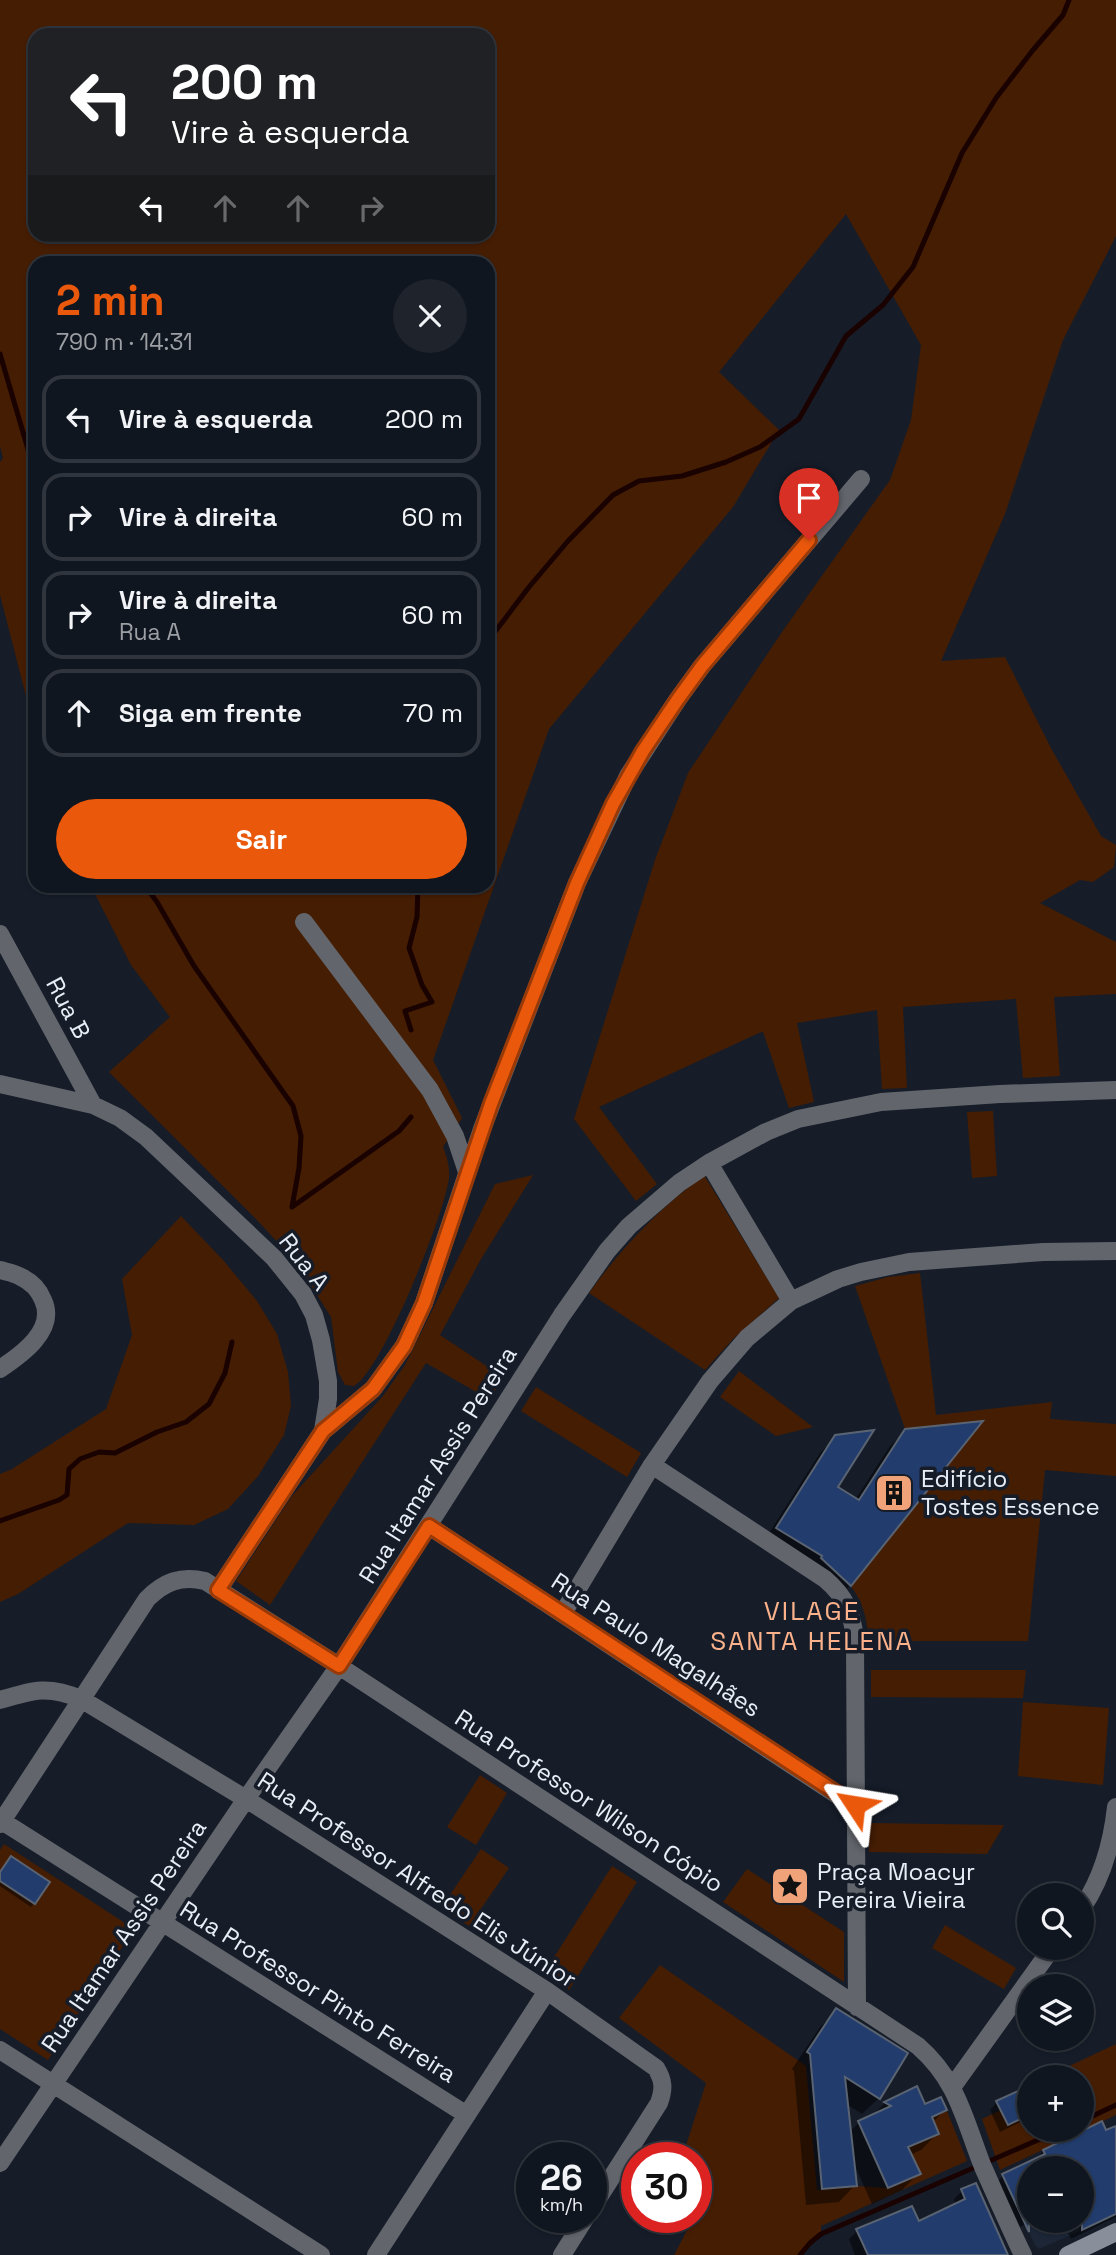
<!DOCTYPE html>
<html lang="pt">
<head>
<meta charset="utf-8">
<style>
  :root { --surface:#10161f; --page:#1e232c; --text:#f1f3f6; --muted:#9c9fa4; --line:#30353d; --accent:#ea580c }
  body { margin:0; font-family:"Space Grotesk",sans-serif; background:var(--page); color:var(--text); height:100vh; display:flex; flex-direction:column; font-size:26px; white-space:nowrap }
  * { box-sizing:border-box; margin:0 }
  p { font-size:23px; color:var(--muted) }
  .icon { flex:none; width:38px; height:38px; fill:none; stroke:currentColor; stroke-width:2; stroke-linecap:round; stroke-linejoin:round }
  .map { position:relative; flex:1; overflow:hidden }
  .sheet { position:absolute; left:28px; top:256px; width:467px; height:637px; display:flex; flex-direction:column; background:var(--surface); border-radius:21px; box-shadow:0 2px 5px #0004,0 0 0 2px var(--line) }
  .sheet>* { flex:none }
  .banner { position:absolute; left:28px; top:28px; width:467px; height:214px; border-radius:21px; box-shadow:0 2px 5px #0004,0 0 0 2px var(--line); background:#202124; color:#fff; overflow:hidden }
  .controls { position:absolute; left:1017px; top:1883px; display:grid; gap:14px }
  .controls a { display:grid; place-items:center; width:77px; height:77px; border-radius:50%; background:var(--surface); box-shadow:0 2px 5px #0004,0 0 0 2px var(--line); font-size:35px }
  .speed { position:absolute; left:516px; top:2142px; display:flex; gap:14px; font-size:35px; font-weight:700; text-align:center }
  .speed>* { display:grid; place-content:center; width:91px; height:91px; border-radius:50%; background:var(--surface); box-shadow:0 2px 5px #0004,0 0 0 2px var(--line); line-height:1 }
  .speed small { font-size:18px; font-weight:400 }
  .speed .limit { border:10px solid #d22; background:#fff; color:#111 }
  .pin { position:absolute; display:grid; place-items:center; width:60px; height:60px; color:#fff; margin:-72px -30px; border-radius:50% 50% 50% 0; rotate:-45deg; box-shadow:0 0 7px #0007 }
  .pin .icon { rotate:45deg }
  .me { position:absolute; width:77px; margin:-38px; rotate:303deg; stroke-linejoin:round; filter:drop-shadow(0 0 5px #0008) }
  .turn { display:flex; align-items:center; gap:24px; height:147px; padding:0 28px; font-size:32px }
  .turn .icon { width:91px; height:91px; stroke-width:2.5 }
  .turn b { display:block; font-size:49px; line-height:60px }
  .lanes { display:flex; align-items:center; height:66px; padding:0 28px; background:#0003; justify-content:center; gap:35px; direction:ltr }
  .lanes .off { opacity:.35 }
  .round { display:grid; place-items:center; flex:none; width:74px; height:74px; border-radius:37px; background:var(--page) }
  .overview { display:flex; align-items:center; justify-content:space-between; height:119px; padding:0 28px }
  h1 { font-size:42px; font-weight:600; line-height:52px; color:var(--accent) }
  .cta { display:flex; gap:14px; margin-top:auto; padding:14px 28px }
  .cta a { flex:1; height:80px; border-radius:42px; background:var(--accent); color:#fff; font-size:28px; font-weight:600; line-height:80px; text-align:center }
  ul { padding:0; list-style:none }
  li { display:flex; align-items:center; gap:21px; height:88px; margin:0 14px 10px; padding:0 14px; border:4px solid var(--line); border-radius:21px }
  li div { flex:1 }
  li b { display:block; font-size:26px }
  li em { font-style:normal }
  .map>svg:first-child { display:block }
</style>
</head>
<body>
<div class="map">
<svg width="1116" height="2255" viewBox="0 0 1116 2255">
  <rect width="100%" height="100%" fill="#161d29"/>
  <path fill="#1c2637" d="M1029,2219V2221H1076L1080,2231L1039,2249L1035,2245L1024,2221Z"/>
  <path fill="#451d03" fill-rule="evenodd" d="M0,0H1116V236L1063,340L1005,514L941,661L1005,657L1052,750L1101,836L1116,845L1114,867L1093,882L1080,880L1040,903L1116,942V994L1054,997L1060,1076L1023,1078L1016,999L903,1007L907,1088L882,1089L877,1010L797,1023L814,1102L789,1108L763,1032L759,1033L599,1107L657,1184L636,1201L574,1119L655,860L688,773L782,632L890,480L911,420L921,345L846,214L719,372L779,430L733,507L549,729L433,1060L462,1118L443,1147C447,1156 450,1168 449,1178C445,1213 382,1371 354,1386L345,1385L338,1372L331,1317L307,1279L284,1249L255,1218L109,1072L170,1017L131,965L91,886H488V262H35V731L0,595V462L3,458L0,446ZM35,35H488V234H35Z
    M993,1111L997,1176L972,1178L967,1112Z
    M533,1175L481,1259L440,1335L503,1377L490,1400L426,1363L270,1605L236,1581L291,1497L383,1396L405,1365L495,1184Z
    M704,1175L779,1298L733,1339L705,1370L589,1293C622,1247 659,1209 704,1175Z
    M181,1216L223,1260L257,1301L277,1334L288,1372L291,1406L284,1435L258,1476L228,1509L194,1525L128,1523L18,1594L0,1602V1474L12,1469L106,1409L132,1335L122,1279Z
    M920,1273L936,1415L1052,1402L1050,1419L1116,1424V1476L1045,1470L1028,1641H868C868,1620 863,1603 851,1586L982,1422L905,1429L855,1286L888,1277Z
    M739,1371L813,1427L776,1436L720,1397Z
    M536,1387L641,1453L627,1477L521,1411Z
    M871,1670H1026L1023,1698L871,1697Z
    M1023,1702L1109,1708L1103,1785L1018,1776Z
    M480,1775L507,1793L476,1845L447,1827Z
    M869,1823L1004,1825L987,1854L869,1852Z
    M4,1844L134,1929L48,2060L0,2029V1850Z
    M481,1849L509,1868L469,1926L441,1908Z
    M612,1866L637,1882L569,1990L544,1973Z
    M747,1869L844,1932V1982L723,1902Z
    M945,1925L1016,1968L1004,1989L932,1948Z
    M660,1965L806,2066L817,2190L857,2186L888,2188L920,2174L908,2147L939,2134L932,2117L947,2111L967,2161L821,2226V2234L810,2243L800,2255H674L694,2217H696V2158H682L706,2083L619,2018Z
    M1116,2044V2115L1000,2170L982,2119L1001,2110L1008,2125L1029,2115V2130H1082V2077H1046Z"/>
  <path fill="#0007" d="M979,1423L850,1585L835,1600L807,1574L762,1544L820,1453L836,1437V1487L855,1500L890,1446L906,1431Z
    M0,1873L34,1903L31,1907L0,1886Z
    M836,2011L879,2098L862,2114L846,2104L849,2132L859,2123L872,2116L885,2103L916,2089L924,2107L945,2110L932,2123L937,2134L921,2150L910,2155L919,2173L902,2190L872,2204L854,2164L855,2185L839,2202L806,2205L794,2071L792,2069L820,2027Z
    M1029,2093V2118L1000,2132L990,2110L997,2102Z
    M1116,2128V2217L1071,2239L1062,2221H1082V2168H1029V2221H1032L1014,2230L993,2186L1003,2176L1033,2161L1044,2151L1105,2133Z
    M962,2191L1006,2255H855L849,2239L857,2231L918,2223L956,2205L954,2199Z"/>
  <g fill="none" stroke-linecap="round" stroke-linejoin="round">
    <path stroke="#190200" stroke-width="5" d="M0,354L35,473
      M35,588L32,596L35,600
      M488,641L529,587L568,541L613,495L639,481L682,476L726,462L760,447L799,419L846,336L883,305L913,267L962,153L996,98L1033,50L1063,15L1069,0
      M145,886L157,902L194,966L293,1106L301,1136L299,1168L292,1207
      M411,1030L405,1011L432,1002L422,985L409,948L417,917L418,886
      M292,1207L399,1131L411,1117
      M0,1521L59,1500L67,1495L69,1469L80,1459L99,1452L115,1453L157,1432L186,1422L209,1404L225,1373L232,1342
      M1082,2121L1116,2105
      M800,2255L810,2243L821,2234L1061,2130"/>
  </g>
  <path fill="#223d6d" stroke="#5a6371" stroke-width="2" d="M983,1421L851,1586L821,1558L822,1556L776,1528L835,1435L874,1430L838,1487L859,1500L905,1429Z
    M11,1856L50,1882L35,1904L0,1881V1872Z
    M836,2008L908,2053L880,2099L845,2077L857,2186L822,2189L810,2054L807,2052Z
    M917,2086L925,2104L941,2097L947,2110L932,2117L939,2134L908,2147L921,2174L888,2188L858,2121L891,2106L884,2102Z
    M1029,2086V2115L1008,2125L996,2101Z
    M1102,2121L1106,2130L1116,2126V2214L1082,2230V2168H1029V2232L1002,2174L1045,2154L1043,2150Z
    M976,2183L1008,2255H868L856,2229L912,2206L919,2221L965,2199L961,2189Z"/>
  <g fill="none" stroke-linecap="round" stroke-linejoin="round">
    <path stroke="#62666c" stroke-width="18" d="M304,922L430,1090L455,1136L467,1172
      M0,934L93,1105
      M0,1084L93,1105L120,1118L146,1137L274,1258L303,1294L314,1315L321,1340L328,1381V1399L323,1431L218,1590
      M709,1163L791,1301
      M0,1270C7,1272 15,1273 21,1277C32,1282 39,1290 43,1300C57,1330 21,1355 0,1369
      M323,1431L373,1389L404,1346L424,1303L482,1129L577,883L628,776L678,699L702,666L861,479
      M652,1465L825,1579C846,1597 852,1613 855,1639L857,2007
      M429,1526L854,1806
      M563,1613L652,1465L710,1381L747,1338L791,1301L838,1279L861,1272L909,1262L1043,1252L1116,1251
      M0,1700C33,1690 48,1685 81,1699L246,1799L547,1991L656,2068C664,2081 664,2089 659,2103L592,2208
      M2,1821L467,2115
      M0,1824L147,1599C164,1582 181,1575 205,1581L339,1666L918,2046C958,2081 964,2119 983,2167C996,2196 1009,2226 1023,2255
      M1082,1908C1103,1877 1112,1844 1116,1807
      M0,2050L321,2255
      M953,2086L1052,1948
      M0,2163L246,1799L339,1666L562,1315L607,1251L629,1226L679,1183L709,1163L766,1132L798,1119L881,1102L1000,1094L1116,1090
      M376,2255L547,1991
      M562,2255L586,2217"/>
    <path stroke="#898f9a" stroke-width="18" d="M1068,2255L1116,2232"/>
  </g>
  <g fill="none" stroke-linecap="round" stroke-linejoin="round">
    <defs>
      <path id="route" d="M809,540L702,666L678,699L643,751L613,804L577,883L491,1104L424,1303L404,1346L373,1389L323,1431L218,1590L339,1666L429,1526L855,1805"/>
    </defs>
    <use href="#route" stroke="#983908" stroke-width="18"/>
    <use href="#route" stroke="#ea580c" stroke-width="12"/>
  </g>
  <defs>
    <symbol id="building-square" viewBox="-11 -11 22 22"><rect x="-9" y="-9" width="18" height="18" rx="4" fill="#f0a279" stroke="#161d29"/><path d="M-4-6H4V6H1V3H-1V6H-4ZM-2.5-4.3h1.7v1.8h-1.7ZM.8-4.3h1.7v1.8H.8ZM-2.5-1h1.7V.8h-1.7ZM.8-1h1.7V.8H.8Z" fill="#111"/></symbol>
    <symbol id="sight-square" viewBox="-11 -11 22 22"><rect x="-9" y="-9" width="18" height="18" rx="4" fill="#f0a279" stroke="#161d29"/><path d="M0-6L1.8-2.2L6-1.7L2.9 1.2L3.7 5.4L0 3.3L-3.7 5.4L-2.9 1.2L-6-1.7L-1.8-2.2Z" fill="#111"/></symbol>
  </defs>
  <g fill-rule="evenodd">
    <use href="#building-square" x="872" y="1471" width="44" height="44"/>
    <use href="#sight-square" x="768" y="1864" width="44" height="44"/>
  </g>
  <g text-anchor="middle" stroke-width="7" stroke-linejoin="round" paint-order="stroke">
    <g font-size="24" fill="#e8edf6" stroke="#161d29">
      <text transform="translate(68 1008) rotate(62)" y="8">Rua B</text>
      <text transform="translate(304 1262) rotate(52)" y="8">Rua A</text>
      <text transform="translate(438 1465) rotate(-58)" y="8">Rua Itamar Assis Pereira</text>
      <text transform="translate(656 1645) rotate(33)" y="8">Rua Paulo Magalhães</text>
      <text transform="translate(589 1801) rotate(33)" y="8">Rua Professor Wilson Cópio</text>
      <text transform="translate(417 1880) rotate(33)" y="8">Rua Professor Alfredo Elis Júnior</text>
      <text transform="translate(124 1936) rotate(-56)" y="8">Rua Itamar Assis Pereira</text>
      <text transform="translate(318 1992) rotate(32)" y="8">Rua Professor Pinto Ferreira</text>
    </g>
    <g font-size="24" fill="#e8edf6" stroke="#161d29" text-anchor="start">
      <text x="921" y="1487">Edifício<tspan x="921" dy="28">Tostes Essence</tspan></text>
      <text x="817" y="1880">Praça Moacyr<tspan x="817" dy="28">Pereira Vieira</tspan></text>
    </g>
    <g font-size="26" letter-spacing="2" fill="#fbb28b" stroke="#161d29">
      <text x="812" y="1620">VILAGE<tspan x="812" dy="30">SANTA HELENA</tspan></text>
    </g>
  </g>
</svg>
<div class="controls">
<a><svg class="icon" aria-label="search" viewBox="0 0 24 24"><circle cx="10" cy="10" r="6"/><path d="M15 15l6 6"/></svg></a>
<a><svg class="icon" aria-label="layers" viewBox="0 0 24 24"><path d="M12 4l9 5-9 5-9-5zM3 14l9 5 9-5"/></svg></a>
<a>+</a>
<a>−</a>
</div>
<div class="speed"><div>26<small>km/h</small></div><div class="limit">30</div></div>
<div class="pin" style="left:809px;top:540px;background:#d93025"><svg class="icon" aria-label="arrive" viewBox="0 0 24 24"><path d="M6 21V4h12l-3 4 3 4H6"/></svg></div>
<svg class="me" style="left:855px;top:1805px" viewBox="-20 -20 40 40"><path d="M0-17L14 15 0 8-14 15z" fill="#ea580c" stroke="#fff" stroke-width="4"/></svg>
<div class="banner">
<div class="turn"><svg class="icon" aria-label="left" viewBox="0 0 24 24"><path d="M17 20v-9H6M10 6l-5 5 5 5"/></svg><div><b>200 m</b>Vire à esquerda</div></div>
<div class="lanes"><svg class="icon" aria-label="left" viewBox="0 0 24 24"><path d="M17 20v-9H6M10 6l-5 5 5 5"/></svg><svg class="icon off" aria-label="ahead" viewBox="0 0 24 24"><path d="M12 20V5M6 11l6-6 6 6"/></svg><svg class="icon off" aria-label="ahead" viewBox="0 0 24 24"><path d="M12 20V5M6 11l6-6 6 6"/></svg><svg class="icon off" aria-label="right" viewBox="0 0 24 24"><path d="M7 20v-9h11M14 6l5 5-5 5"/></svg></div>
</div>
<section class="sheet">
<div class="overview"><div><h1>2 min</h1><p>790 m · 14:31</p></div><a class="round"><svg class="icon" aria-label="close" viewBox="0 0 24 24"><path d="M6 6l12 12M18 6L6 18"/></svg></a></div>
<ul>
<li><svg class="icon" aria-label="left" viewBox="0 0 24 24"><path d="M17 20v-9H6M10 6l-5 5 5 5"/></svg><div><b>Vire à esquerda</b></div><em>200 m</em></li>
<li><svg class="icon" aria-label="right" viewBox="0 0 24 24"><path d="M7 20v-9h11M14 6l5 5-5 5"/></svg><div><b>Vire à direita</b></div><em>60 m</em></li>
<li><svg class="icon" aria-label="right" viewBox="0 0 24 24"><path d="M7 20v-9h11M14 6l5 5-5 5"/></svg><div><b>Vire à direita</b><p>Rua A</p></div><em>60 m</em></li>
<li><svg class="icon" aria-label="ahead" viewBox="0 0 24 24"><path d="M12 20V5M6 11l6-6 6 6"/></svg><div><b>Siga em frente</b></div><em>70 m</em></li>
</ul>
<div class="cta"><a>Sair</a></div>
</section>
</div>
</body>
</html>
